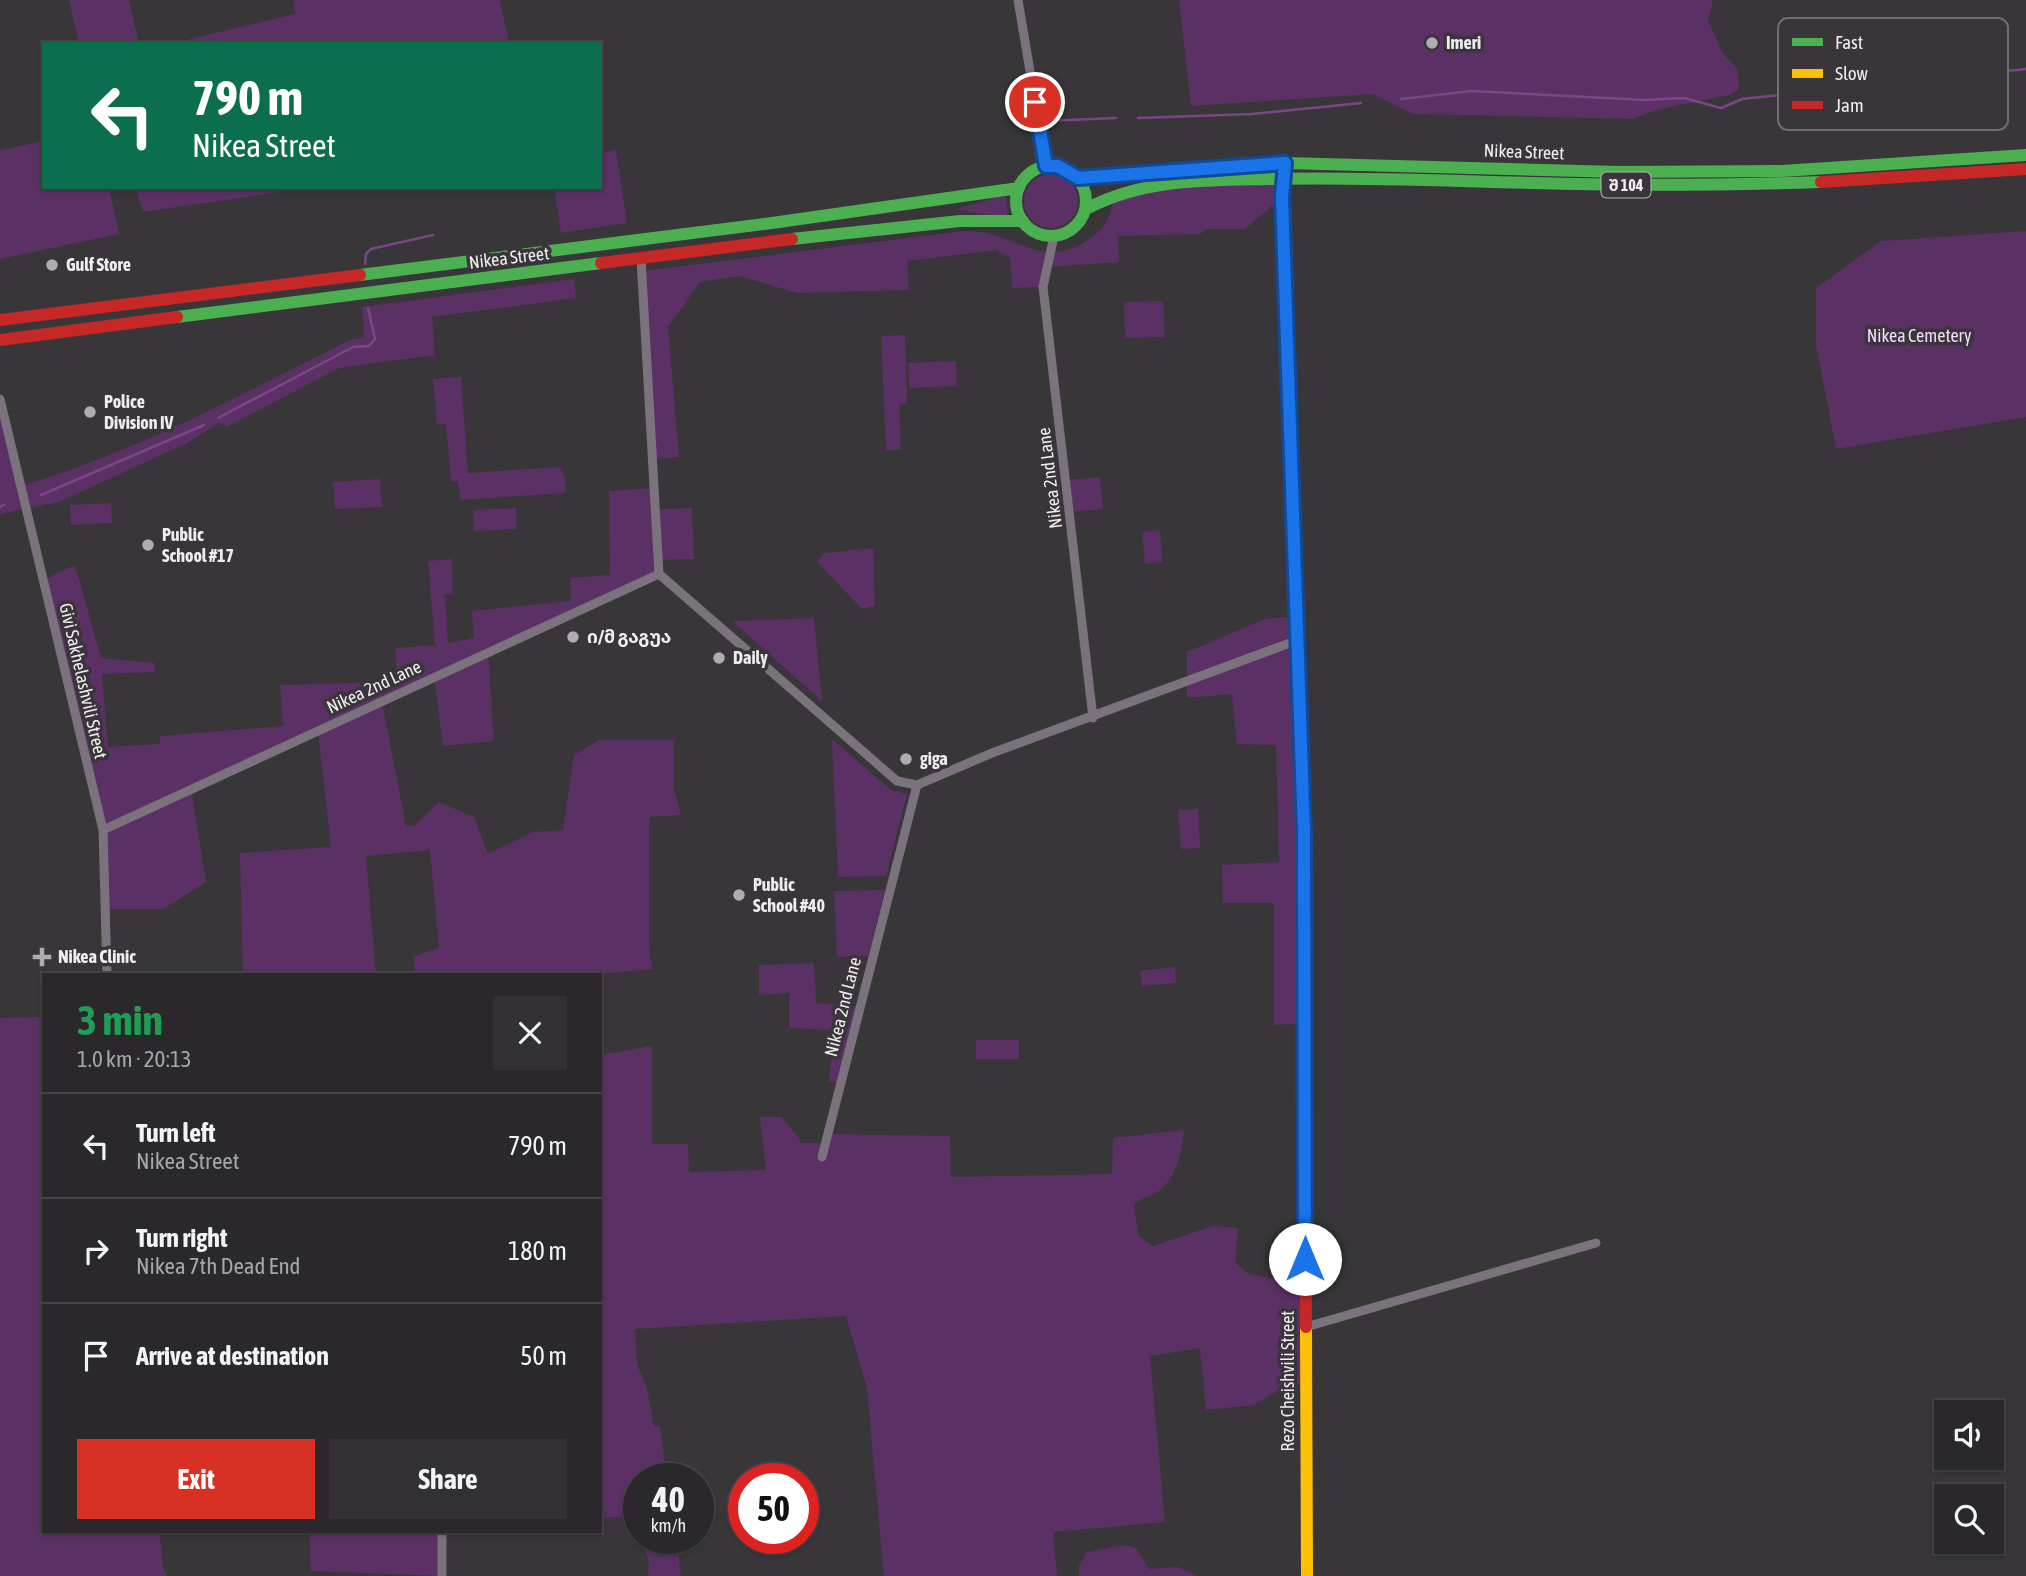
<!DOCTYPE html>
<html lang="en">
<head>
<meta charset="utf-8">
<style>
  :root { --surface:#2a282b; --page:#323033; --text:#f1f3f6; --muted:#a5a6a9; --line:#464447; --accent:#d93025 }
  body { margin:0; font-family:"Asap Condensed","Noto Sans Georgian",sans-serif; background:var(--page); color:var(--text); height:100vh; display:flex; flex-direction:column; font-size:26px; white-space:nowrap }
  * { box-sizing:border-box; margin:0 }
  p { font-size:23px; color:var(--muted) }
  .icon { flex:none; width:38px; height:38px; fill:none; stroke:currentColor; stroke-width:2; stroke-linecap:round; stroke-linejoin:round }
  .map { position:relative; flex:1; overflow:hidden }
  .panel { position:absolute; left:42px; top:973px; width:560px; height:560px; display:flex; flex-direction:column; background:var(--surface); border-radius:0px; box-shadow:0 2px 5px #0004,0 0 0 2px var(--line) }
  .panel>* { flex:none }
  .hud { position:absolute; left:42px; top:42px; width:560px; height:147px; border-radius:0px; box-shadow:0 2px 5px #0004,0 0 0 2px var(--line); background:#0b6e4f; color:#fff; overflow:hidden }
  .controls { position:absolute; left:1934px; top:1400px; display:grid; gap:14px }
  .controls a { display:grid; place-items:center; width:70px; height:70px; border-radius:0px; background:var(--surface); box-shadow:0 2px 5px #0004,0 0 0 2px var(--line); font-size:35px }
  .speed { position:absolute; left:623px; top:1463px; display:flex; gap:14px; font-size:35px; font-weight:700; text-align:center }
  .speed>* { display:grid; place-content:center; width:91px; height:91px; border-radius:50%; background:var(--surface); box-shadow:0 2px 5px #0004,0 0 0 2px var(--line); line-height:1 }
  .speed small { font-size:18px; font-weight:400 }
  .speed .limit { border:10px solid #d22; background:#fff; color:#111 }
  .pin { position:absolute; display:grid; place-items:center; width:60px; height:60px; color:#fff; margin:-30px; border:4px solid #fff; border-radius:50%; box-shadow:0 2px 7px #0007 }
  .me { position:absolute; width:77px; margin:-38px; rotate:0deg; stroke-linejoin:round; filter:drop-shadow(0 0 5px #0008) }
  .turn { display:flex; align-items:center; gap:24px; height:147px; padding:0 35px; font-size:32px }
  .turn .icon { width:91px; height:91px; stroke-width:2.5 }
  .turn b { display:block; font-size:49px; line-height:60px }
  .round { display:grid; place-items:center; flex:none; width:74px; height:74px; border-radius:0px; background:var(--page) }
  .head { display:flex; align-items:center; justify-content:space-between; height:119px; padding:0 35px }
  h1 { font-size:42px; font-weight:700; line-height:52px; color:#1e9e55 }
  .primary-button { display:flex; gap:14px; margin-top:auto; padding:14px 35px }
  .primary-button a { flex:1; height:80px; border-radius:0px; background:var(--accent); color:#fff; font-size:28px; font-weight:700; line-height:80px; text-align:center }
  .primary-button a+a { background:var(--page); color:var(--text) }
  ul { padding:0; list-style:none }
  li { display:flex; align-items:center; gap:21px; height:105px; padding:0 35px; border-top:2px solid var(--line) }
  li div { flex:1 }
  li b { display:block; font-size:26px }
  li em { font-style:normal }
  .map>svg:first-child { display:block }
</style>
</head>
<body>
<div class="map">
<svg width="2026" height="1576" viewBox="0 0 2026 1576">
  <rect width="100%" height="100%" fill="#383639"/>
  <path fill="#5b3065" d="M69,0H129L139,44H79Z
    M293,0H500L509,44H170L295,14Z
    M1179,0H1713L1708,20L1722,52L1738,70L1739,89L1729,95L1656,110L1633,119L1412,114L1373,94L1191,106Z
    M44,141V187H109L119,234L0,259V150Z
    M616,150L627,223L561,233L554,187H600V153Z
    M1024 201a27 27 0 1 1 54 0a27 27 0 1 1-54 0Z
    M1283,178L1282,197L1245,229H1206L1200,234L1118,236L1119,262L1048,267L1043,287L1012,288L1010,258L996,250L907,261L909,290L797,293L739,276L700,282L668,327L679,457L653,459L642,271L965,231C1019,230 1042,278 1097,233C1107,225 1115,207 1112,194Z
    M136,187H313L143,212Z
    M1006,195L1008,218L959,210V208Z
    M2026,231V417L1836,449L1816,345V288L1881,241Z
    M574,279L576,298L432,317L435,355L339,368L227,427L219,423L187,443L59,502L0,514V399L21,486C137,452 244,393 352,339L364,338L362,307Z
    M1163,301L1165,337L1125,338L1124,302Z
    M905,335L907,404L899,405L901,450H886L881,336Z
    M956,361L957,386L909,388L908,363Z
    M461,377L468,473L559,467L565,477L566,493L460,500L458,481H451L446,424H437L433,379Z
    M1100,477L1103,509L1070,512L1067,480Z
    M380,479L382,507L335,509L333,482Z
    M654,488L656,509L692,508L694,559L658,560L659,574L488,653L494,741L443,746L434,677L382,701L406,826L415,825L439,802L474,817L488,854L533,832L563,830L574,755L599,740H674V789L681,815L649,817V948L652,969L590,975H415L414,956L439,948L430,850L366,856L376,975H243L240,853L331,847L318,731L191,789L206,882L163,909H105L103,830L43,580L75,565L101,658L154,663L155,672L102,674L108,747L160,744V736L283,726L280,685L397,682L395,648L435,645L428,561L452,559L453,594L445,595L448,643L474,638L472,611L571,601L570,578L610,575L609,491Z
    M111,503L112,523L71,525L70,505Z
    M516,508L517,529L474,531L473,510Z
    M1160,530L1162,562L1145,564L1142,532Z
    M873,548L875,606L862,609L817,562L824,553Z
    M1296,616L1307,1023L1274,1025V903H1223L1222,865L1279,862L1276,745L1237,744L1232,694L1187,698V652L1265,619Z
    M814,618L822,701L732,621Z
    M832,739L891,790L907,794L886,876L838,877Z
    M1198,809L1200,848L1181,849L1178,810Z
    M885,890L868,956L837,957L834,891Z
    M814,963L816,1003L860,1006L841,1082H829L833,1030L789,1028V993L759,995V965Z
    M1175,967L1176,983L1142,986L1140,971Z
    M44,1017V1531H159L164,1571L168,1576H0V1018Z
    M976,1040H1019V1059H976Z
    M652,1046V1144H688L689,1172L766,1170L760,1117H782L802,1143H826L828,1134L950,1136L951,1177L1112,1174L1113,1138L1184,1130C1181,1152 1178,1176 1159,1191C1152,1196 1142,1198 1134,1204L1138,1235L1153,1246L1213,1226L1238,1228L1235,1262L1247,1273L1305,1286L1307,1384L1287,1385L1254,1405L1206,1410L1200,1348L1150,1356L1165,1522L1053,1532L1057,1576H884L867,1388L846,1316L635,1329L637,1364L647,1389L654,1426L660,1427L667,1479H639V1521L638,1516L600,1518V1055Z
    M309,1531H442V1576L311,1571Z
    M642,1538H676L681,1576H648L649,1563Z
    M1125,1545L1136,1548L1149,1569L1178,1567L1197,1576H1079V1566L1087,1552Z"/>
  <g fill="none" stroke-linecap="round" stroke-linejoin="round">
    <path stroke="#7a4686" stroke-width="2.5" d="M1401,99L1472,91L1645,100L1684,98L1721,108L1742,99L2026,69
      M1138,118L1252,114L1361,103
      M1046,121L1116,118
      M365,264L366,254L371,249L433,235
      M218,418L353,347L369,346L375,339L368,308
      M41,495L204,425
      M0,507L4,505"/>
    <path stroke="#7b727e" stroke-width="9" d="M1018,0L1046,166
      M1054,236L1043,287L1093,718
      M641,259L659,574L897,781L917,785L992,753L1298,640
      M0,399L103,830L107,975
      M103,830L659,574
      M822,1157L917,785
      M1306,1327L1596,1243
      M442,1531V1576"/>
    <path stroke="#4caf50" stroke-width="12" d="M1016 201a35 35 0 1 1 70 0a35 35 0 1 1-70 0Z
      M1284,170L1301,767
      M1078,178L1285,163L1619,172L1782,171L2026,155
      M1086,209C1144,178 1209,180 1273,179C1360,177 1447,181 1534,183C1630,186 1725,185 1821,182
      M792,239L960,221H1023
      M360,275L772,223L1019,188
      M177,317L601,263"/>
    <path stroke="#ffc107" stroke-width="12" d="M1301,767L1305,1137
      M1306,1327L1307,1576"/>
    <path stroke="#c62828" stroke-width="12" d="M1821,182L2026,169
      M601,263L792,239
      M0,320L360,275
      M0,340L177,317
      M1305,1137L1306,1327"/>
  </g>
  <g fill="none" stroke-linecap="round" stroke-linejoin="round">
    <defs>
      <path id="route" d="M1035,102L1046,166H1058L1078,178L1285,163L1282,197L1304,832L1305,1259"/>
    </defs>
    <use href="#route" stroke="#114b97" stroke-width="18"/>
    <use href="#route" stroke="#1a73e8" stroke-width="12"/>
  </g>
  <g fill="#b0adb0" stroke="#39353a" stroke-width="2.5">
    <circle cx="1432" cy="43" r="7"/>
    <circle cx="52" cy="265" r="7"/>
    <circle cx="90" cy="412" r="7"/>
    <circle cx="148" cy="545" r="7"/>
    <circle cx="573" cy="637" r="7"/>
    <circle cx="719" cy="658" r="7"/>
    <circle cx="906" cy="759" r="7"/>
    <circle cx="739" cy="895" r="7"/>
    <path d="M38.5 946.5h7v7h7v7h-7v7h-7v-7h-7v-7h7z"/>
  </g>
  <g text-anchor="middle" stroke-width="7" stroke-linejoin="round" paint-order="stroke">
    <rect fill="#39353a" stroke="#b9b6b9" stroke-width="2" x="1601.5" y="172.5" width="49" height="25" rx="5"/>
    <g font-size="16" font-weight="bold" fill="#f0edf0">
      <text x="1626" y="191">შ 104</text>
    </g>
    <g font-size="18" font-weight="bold" fill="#f0edf0" stroke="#39353a" text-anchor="start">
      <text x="1446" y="49">Imeri</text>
      <text x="66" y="271">Gulf Store</text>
      <text x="104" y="408">Police<tspan x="104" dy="21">Division IV</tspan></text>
      <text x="162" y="541">Public<tspan x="162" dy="21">School #17</tspan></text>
      <text x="587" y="643">ი/მ გაგუა</text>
      <text x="733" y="664">Daily</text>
      <text x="920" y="765">giga</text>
      <text x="753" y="891">Public<tspan x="753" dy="21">School #40</tspan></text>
      <text x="58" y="963">Nikea Clinic</text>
    </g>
    <g font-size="18" fill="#f0edf0" stroke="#39353a">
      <text transform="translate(1524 152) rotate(2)" y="6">Nikea Street</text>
      <text transform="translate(509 258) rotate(-7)" y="6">Nikea Street</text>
      <text transform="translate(1050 478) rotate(-97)" y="6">Nikea 2nd Lane</text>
      <text transform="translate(83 681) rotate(77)" y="6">Givi Sakhelashvili Street</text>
      <text transform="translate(374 687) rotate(-25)" y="6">Nikea 2nd Lane</text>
      <text transform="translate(843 1007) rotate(-76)" y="6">Nikea 2nd Lane</text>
      <text transform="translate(1288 1381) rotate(-90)" y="6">Rezo Cheishvili Street</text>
    </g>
    <g font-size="18" fill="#f7d8ff" stroke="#39353a">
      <text x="1919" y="342">Nikea Cemetery</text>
    </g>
  </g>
  <rect x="1778" y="18" width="230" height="112" rx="10" fill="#39353a" stroke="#706c71" stroke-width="2"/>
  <rect x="1792" y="38" width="31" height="8" fill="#4caf50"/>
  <rect x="1792" y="69" width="31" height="9" fill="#ffc107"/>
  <rect x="1792" y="101" width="31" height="8" fill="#c62828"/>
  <g font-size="19" fill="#f0edf0">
    <text x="1835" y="49">Fast</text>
    <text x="1835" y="80">Slow</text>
    <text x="1835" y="112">Jam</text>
  </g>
</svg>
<div class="controls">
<a><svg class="icon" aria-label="sound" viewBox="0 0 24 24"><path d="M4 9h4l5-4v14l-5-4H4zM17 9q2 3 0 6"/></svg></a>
<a><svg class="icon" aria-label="search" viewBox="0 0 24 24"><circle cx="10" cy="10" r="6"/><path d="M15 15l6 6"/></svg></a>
</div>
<div class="speed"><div>40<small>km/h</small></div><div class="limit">50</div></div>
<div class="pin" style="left:1035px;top:102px;background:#d93025"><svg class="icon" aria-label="arrive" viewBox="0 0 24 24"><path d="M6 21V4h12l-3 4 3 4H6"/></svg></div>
<svg class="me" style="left:1305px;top:1259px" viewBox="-20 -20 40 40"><circle r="19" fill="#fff"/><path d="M0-13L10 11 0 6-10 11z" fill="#1a73e8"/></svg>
<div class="hud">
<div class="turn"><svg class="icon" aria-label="left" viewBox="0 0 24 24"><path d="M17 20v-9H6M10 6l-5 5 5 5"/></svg><div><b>790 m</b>Nikea Street</div></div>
</div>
<section class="panel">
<div class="head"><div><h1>3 min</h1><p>1.0 km · 20:13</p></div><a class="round"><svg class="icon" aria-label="close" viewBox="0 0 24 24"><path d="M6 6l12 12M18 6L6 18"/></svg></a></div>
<ul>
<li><svg class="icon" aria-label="left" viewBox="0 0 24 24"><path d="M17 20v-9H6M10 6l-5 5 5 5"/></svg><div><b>Turn left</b><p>Nikea Street</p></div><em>790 m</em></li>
<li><svg class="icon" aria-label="right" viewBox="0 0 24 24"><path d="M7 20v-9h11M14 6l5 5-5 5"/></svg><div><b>Turn right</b><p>Nikea 7th Dead End</p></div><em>180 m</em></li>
<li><svg class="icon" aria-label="arrive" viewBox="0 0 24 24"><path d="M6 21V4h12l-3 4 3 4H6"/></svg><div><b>Arrive at destination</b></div><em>50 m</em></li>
</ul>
<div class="primary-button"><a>Exit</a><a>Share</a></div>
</section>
</div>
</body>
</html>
